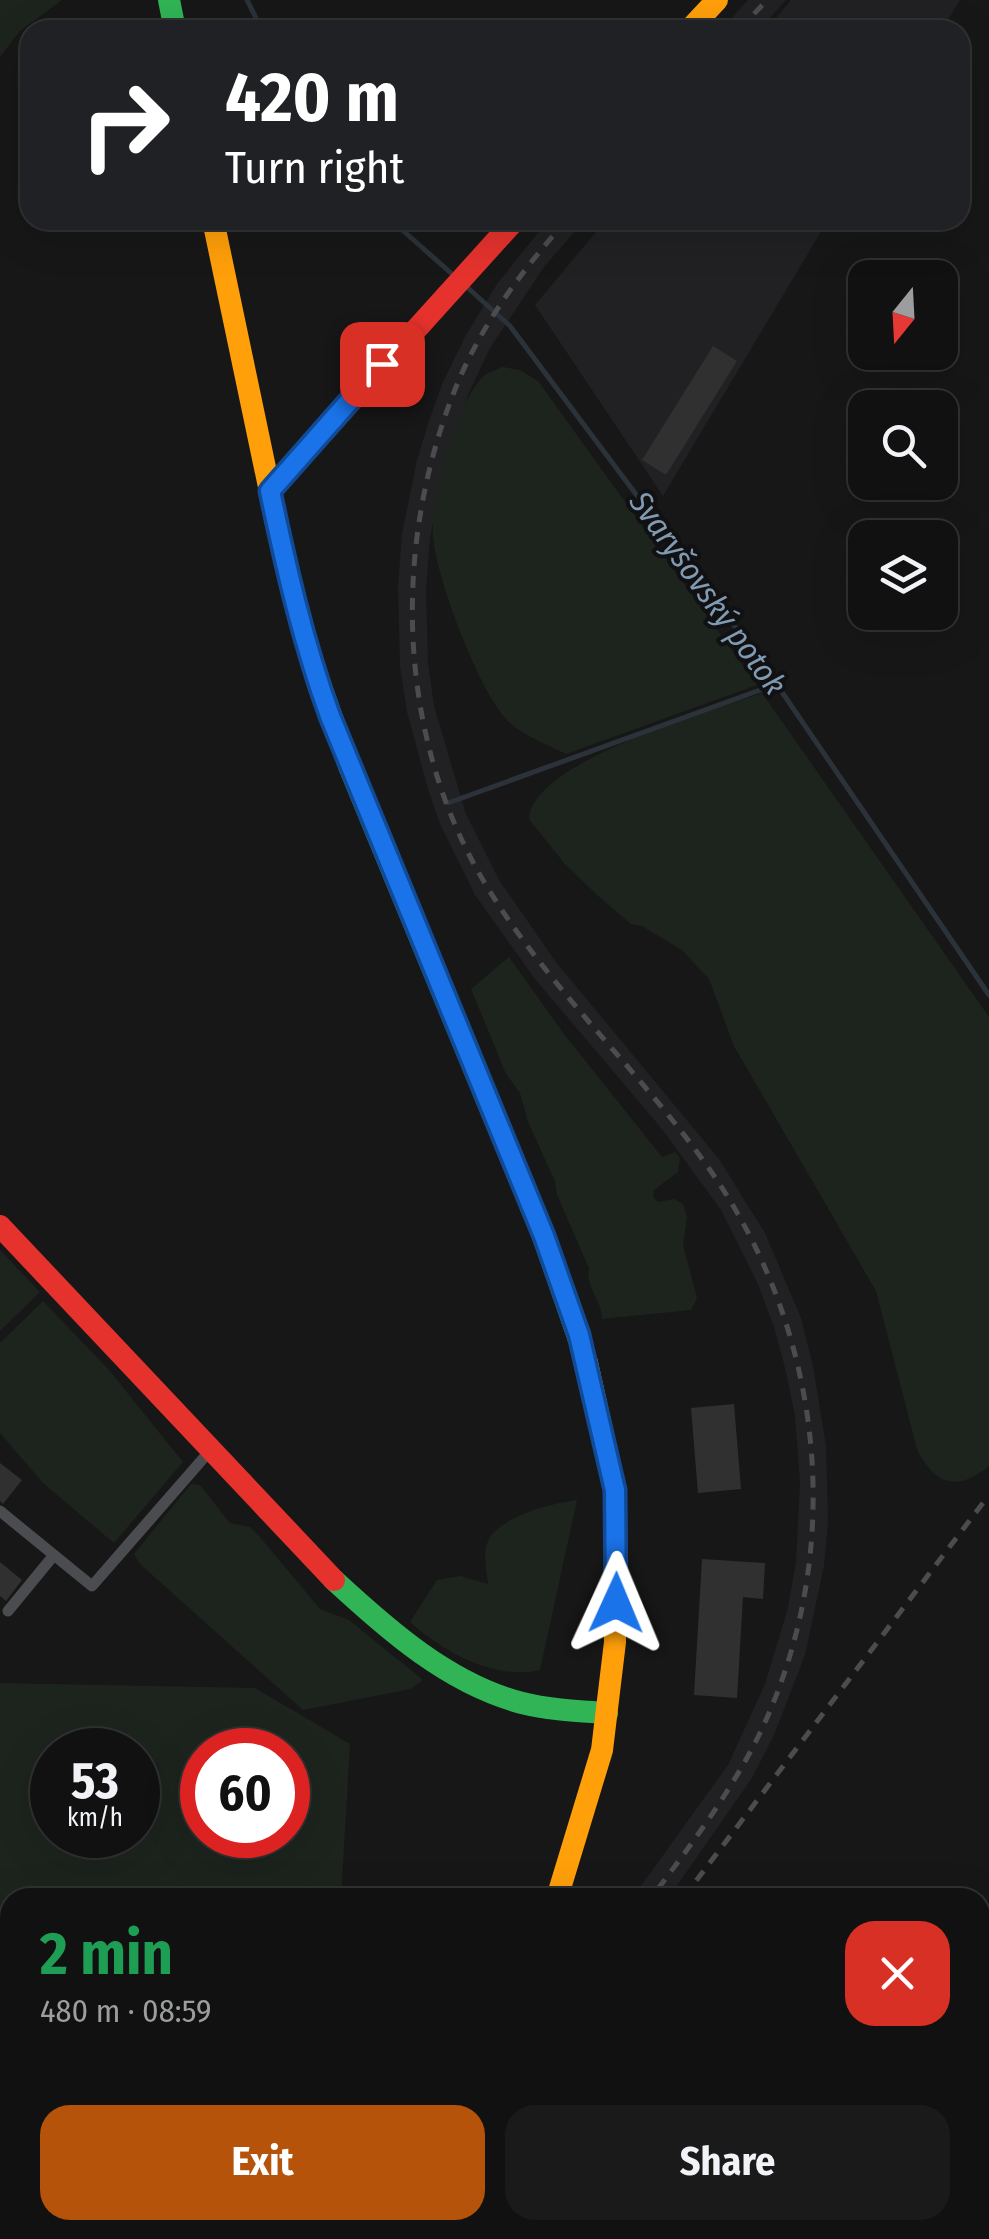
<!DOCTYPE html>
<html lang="en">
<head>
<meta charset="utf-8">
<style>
  :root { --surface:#111; --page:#1a1a1a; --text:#f1f3f6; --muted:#9c9d9f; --line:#303131; --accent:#b45309 }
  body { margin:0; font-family:"Fira Sans Condensed",sans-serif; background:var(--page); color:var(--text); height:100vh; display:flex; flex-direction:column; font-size:38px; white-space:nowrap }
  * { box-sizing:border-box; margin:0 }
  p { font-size:32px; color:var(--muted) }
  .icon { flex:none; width:55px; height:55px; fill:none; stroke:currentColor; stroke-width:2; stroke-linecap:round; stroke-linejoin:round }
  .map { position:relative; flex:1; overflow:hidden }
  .panel { position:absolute; left:0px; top:1888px; width:990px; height:352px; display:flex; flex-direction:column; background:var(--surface); border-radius:30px 30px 0 0; box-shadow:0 10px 40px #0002,0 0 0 2px var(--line) }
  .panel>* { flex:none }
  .top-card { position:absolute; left:20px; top:20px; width:950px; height:210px; border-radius:30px; box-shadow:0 10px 40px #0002,0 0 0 2px var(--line); background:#202124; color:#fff; overflow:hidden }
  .needle { width:65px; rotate:198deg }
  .buttons { position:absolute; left:848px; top:260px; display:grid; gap:20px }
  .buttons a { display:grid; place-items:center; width:110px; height:110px; border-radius:20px; background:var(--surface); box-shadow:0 10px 40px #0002,0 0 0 2px var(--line); font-size:50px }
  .speed { position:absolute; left:30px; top:1728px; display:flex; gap:20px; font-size:50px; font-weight:700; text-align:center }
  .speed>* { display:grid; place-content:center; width:130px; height:130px; border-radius:50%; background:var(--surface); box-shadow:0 10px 40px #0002,0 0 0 2px var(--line); line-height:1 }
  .speed small { font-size:25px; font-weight:400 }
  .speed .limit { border:15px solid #d22; background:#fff; color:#111 }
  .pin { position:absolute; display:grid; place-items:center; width:85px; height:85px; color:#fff; margin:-42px; border-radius:20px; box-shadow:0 5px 15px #0006 }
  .me { position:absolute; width:110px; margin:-55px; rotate:1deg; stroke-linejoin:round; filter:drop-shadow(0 0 8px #0008) }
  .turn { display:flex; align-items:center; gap:35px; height:210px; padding:0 40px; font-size:45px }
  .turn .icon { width:130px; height:130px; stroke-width:2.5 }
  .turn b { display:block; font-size:70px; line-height:85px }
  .round { display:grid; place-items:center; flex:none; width:105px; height:105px; border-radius:30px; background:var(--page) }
  .head { display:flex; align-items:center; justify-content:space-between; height:170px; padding:0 40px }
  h1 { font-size:60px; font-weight:700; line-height:75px; color:#1e9e55 }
  .cta { display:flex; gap:20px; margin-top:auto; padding:20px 40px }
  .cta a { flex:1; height:115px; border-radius:30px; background:var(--accent); color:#fff; font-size:40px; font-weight:700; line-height:115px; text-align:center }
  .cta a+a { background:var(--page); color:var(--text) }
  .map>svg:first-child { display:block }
</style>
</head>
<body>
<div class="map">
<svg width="989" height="2239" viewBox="0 0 989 2239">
  <rect width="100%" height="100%" fill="#171717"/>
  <path fill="#212123" d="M748,0H786L759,30H721Z
    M791,0H960L942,30H766Z
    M548,220H585L544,267L490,348L468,395L444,467L430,538L426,589L428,663L434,706L466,814L499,880L556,962L719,1159L765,1233L801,1318L813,1366L826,1446L828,1522L824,1566L805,1655L774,1735L752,1778L669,1897H633L728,1765L765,1684L788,1608L796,1562L800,1482L795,1416L786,1372L774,1327L757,1282L721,1210L662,1129L535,979L475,895L440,824L428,789L407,712L400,666L398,587L402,534L417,460L430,418L442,384L466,335L497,284Z
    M606,220H828L663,496L535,305Z
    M380,2230H691L694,2239H373Z"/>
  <path fill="#1d241e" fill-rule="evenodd" d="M0,0H62L20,31L0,57Z
    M503,367L520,370L538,381L757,685L566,754C546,744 521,735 506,719C478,688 436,578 433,536C430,500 456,402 483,377C488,372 496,370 503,367Z
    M762,693L989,1017V1466C958,1492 934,1485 917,1449L876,1291L734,1046L709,979L682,950L642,926L631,924L597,895L564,863L529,819C532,761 712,711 762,693Z
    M509,957L564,1034L662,1157L675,1152L680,1158L678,1172L654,1190L653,1197L658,1202L674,1199L683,1204L687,1217L683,1245L697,1298L691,1310L602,1319C602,1300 585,1287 589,1268L557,1195L555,1181L528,1122L520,1093L506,1074L471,989Z
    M0,1250L40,1292L0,1331Z
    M43,1301L109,1370L183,1462L114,1543L44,1484L0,1433V1343Z
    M191,1484L200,1485L230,1523L250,1527L259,1536L320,1609L349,1620L423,1680L411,1689L303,1710L140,1564L134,1554Z
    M577,1500L540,1670C495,1681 442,1651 410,1622L437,1580L460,1576L488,1584C487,1573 483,1555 487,1544C495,1517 553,1503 577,1500Z
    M0,1683L255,1688L350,1744L341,1897L10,1898V1945L0,1952ZM138,1750V1835H52V1750ZM288,1750V1835H202V1750Z
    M10,1961V2230H79L65,2239H0V1969Z"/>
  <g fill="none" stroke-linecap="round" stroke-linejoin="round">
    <path stroke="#2b3239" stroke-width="5" d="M247,0L262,30
      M391,220L452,274
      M468,288L510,326L760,660L989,995
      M448,803L774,685"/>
  </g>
  <path fill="#303031" d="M713,346L737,361L666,475L642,460Z
    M734,1404L741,1489L698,1493L691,1408Z
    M0,1463L22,1480L3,1504L0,1501Z
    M702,1559L765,1563L763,1599L743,1597L737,1698L694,1695Z
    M0,1562L22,1580L6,1601L0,1596Z
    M286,2230H307L310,2232L304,2239H279Z"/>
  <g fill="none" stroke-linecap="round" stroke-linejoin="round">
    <path stroke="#4d4e52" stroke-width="4" stroke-dasharray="5 8" stroke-linecap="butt" d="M980,2117L989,2120
      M127,2239L138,2230"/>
    <path stroke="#4b4c50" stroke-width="11" d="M0,1511L92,1586L208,1453
      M8,1611L54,1555
      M635,2239L636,2230"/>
    <path stroke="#30b455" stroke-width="22" d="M169,0L175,30
      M308,650L349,766L543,1236L587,1363
      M334,1580C388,1630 449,1684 522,1703C550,1710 578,1711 607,1713
      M339,2239L346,2230"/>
    <path stroke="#ff9f0a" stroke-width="22" d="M689,30L717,0
      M213,220L285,563L308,650
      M557,1898L602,1750L615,1642V1489L587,1363"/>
    <path stroke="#e5322d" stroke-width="22" d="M270,491L515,220
      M0,1226L334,1580"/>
    <path stroke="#4c4c4f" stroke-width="5" stroke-dasharray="12 10" stroke-linecap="butt" d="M739,30L767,0
      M567,220C521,271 479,328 454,392C391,552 397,742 489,890C552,992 642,1073 710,1170C825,1334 847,1551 760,1733C731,1792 691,1845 651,1898
      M683,1898L989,1495
      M391,2239L398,2230
      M423,2239L430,2230"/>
  </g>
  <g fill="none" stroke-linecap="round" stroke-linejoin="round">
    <defs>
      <path id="route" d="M382,364L270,491C286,567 303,642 330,716L544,1236L579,1335L615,1490L616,1603"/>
    </defs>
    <use href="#route" stroke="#114b97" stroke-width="25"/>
    <use href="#route" stroke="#1a73e8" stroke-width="18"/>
  </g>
  <g text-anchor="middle" stroke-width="8" stroke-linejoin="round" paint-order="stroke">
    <g font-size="32" font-style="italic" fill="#809ab2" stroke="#111113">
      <text transform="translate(708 593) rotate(54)" y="11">Svaryšovský potok</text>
    </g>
  </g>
</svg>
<div class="buttons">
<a><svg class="needle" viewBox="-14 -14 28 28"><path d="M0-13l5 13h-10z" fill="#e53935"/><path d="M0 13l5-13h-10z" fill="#9c9d9f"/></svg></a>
<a><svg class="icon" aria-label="search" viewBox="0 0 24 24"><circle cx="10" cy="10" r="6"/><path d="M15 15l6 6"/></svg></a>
<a><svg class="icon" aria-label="layers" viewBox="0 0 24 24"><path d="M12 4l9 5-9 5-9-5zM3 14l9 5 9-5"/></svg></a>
</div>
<div class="speed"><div>53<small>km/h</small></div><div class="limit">60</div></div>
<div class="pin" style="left:382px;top:364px;background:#d93025"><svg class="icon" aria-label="arrive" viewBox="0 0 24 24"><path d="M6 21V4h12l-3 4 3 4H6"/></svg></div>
<svg class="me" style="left:616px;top:1603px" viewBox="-20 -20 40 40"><path d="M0-17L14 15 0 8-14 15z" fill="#1a73e8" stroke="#fff" stroke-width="4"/></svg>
<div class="top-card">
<div class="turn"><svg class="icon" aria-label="right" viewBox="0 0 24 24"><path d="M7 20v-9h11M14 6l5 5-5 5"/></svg><div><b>420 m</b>Turn right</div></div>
</div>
<section class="panel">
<div class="head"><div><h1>2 min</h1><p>480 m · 08:59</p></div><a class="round" style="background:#d93025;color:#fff"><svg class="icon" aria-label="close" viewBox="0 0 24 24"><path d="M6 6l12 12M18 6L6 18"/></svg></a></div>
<div class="cta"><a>Exit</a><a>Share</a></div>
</section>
</div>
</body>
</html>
